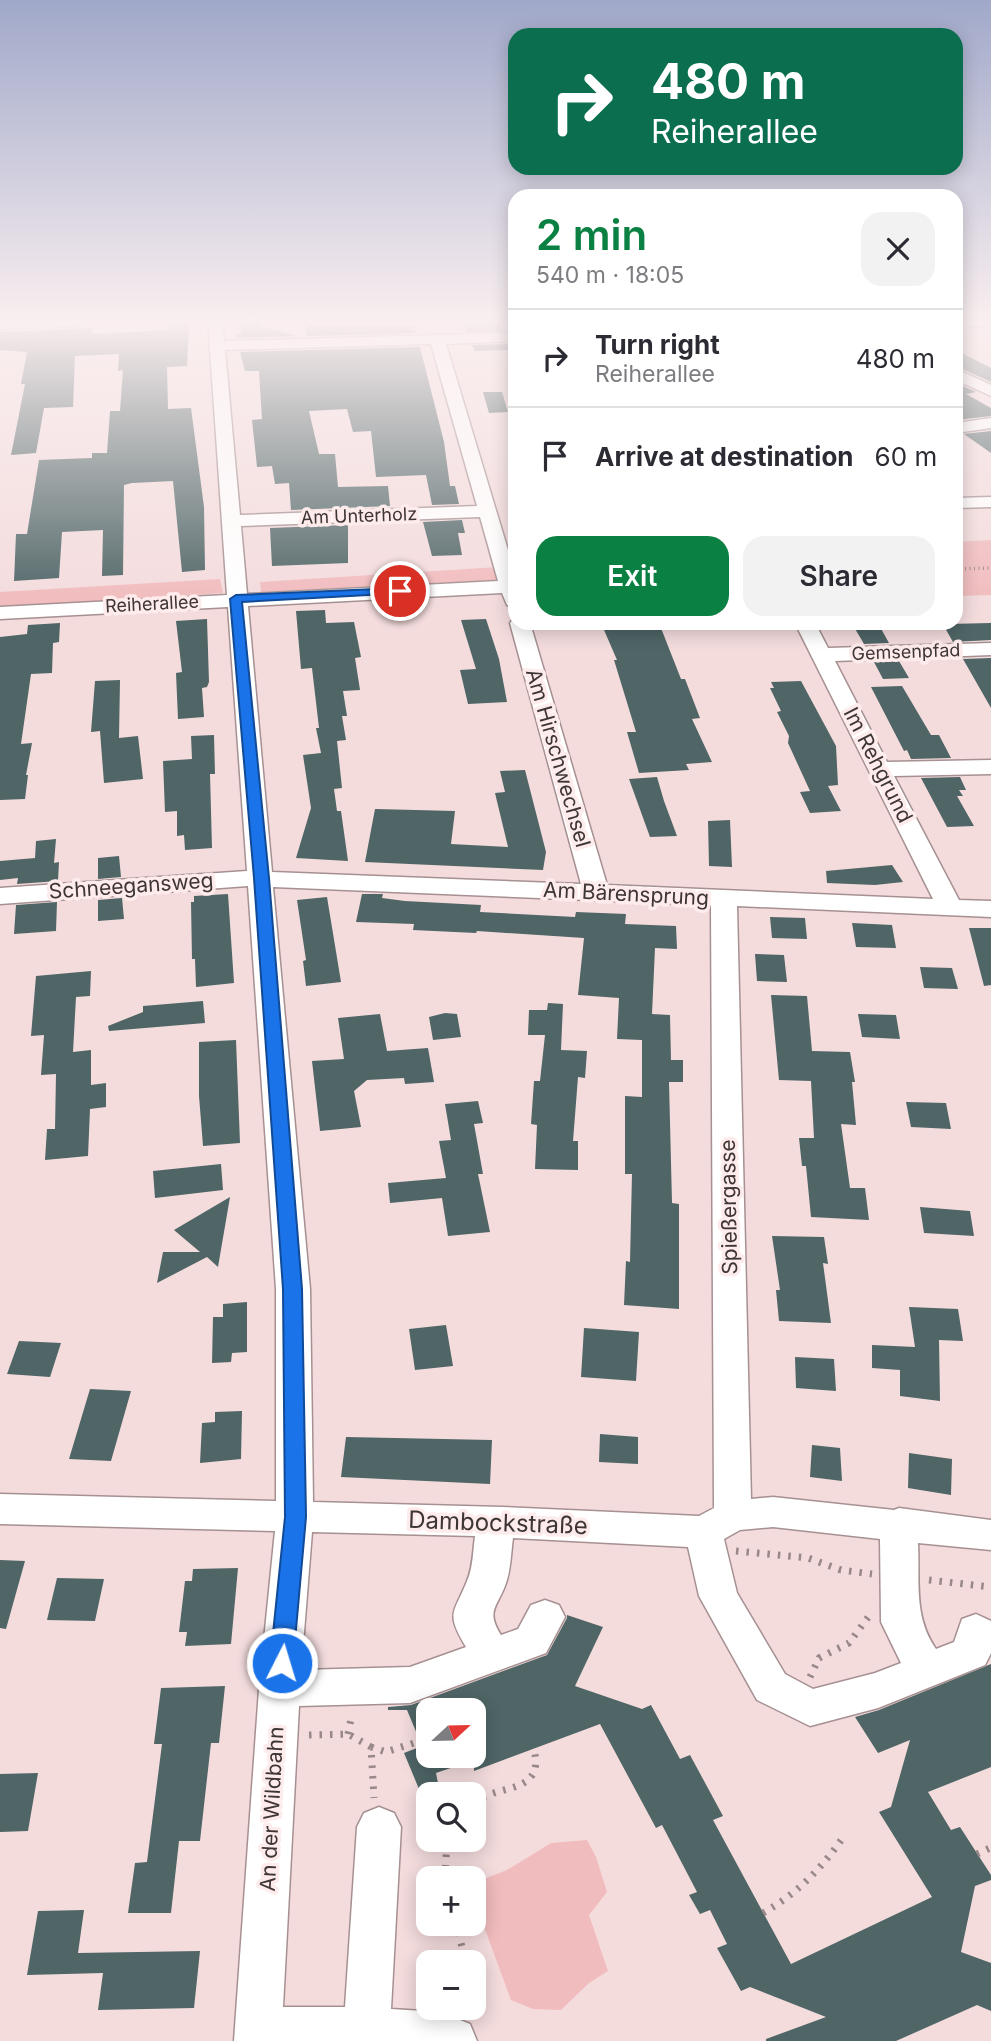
<!DOCTYPE html>
<html lang="en">
<head>
<meta charset="utf-8">
<style>
  :root { --surface:#fff; --page:#f2f2f3; --text:#2b2b33; --muted:#7c7c81; --line:#e1e1e2; --accent:#0b8043 }
  body { margin:0; font-family:Inter,sans-serif; background:var(--page); color:var(--text); height:100vh; display:flex; flex-direction:column; font-size:26px; white-space:nowrap }
  * { box-sizing:border-box; margin:0 }
  p { font-size:23px; color:var(--muted) }
  .icon { flex:none; width:38px; height:38px; fill:none; stroke:currentColor; stroke-width:2; stroke-linecap:round; stroke-linejoin:round }
  .map { position:relative; flex:1; overflow:hidden }
  .side { position:absolute; left:508px; top:189px; width:455px; height:441px; display:flex; flex-direction:column; background:var(--surface); border-radius:21px; box-shadow:0 4px 18px #0003 }
  .side>* { flex:none }
  .hud { position:absolute; left:508px; top:28px; width:455px; height:147px; border-radius:21px; box-shadow:0 4px 18px #0003; background:#0b6e4f; color:#fff; overflow:hidden }
  .needle { width:46px; rotate:68deg }
  .tools { position:absolute; left:416px; top:1698px; display:grid; gap:14px }
  .tools a { display:grid; place-items:center; width:70px; height:70px; border-radius:14px; background:var(--surface); box-shadow:0 4px 18px #0003; font-size:35px }
  .pin { position:absolute; display:grid; place-items:center; width:60px; height:60px; color:#fff; margin:-30px; border:4px solid #fff; border-radius:50%; box-shadow:0 2px 7px #0007 }
  .me { position:absolute; width:77px; margin:-38px; rotate:5deg; stroke-linejoin:round; filter:drop-shadow(0 0 5px #0008) }
  .turn { display:flex; align-items:center; gap:24px; height:147px; padding:0 28px; font-size:32px }
  .turn .icon { width:91px; height:91px; stroke-width:2.5 }
  .turn b { display:block; font-size:49px; line-height:60px }
  .round { display:grid; place-items:center; flex:none; width:74px; height:74px; border-radius:21px; background:var(--page) }
  .overview { display:flex; align-items:center; justify-content:space-between; height:119px; padding:0 28px }
  h1 { font-size:42px; font-weight:600; line-height:52px; color:var(--accent) }
  .button { display:flex; gap:14px; margin-top:auto; padding:14px 28px }
  .button a { flex:1; height:80px; border-radius:21px; background:var(--accent); color:#fff; font-size:28px; font-weight:600; line-height:80px; text-align:center }
  .button a+a { background:var(--page); color:var(--text) }
  ul { padding:0; list-style:none }
  li { display:flex; align-items:center; gap:21px; height:98px; padding:0 28px; border-top:2px solid var(--line) }
  li div { flex:1 }
  li b { display:block; font-size:26px }
  li em { font-style:normal }
  .map>svg:first-child { display:block }
</style>
</head>
<body>
<div class="map">
<svg width="991" height="2041" viewBox="0 0 991 2041">
  <rect width="100%" height="100%" fill="#f4dcdd"/>
  <path fill="#f1bcbe" d="M991,540V595L956,596V542Z
    M514,566V579L261,592L260,582Z
    M220,579L223,593L0,607V592Z
    M587,1840L596,1857L607,1892L589,1915L608,1971L589,1983L561,2010L533,2009L511,2000L476,1905L484,1879L507,1870L551,1843Z"/>
  <path fill="#4f6566" fill-rule="evenodd" d="M462,320H497L502,331L466,332Z
    M241,321H260L262,327L297,336L237,338L236,335L241,333Z
    M189,324L187,366L167,367L168,409L191,408L204,507L205,570L182,572L173,481L132,483L124,485L123,575L102,576L103,530L62,532L59,578L14,581L16,534H27L39,460L92,458V453H107L110,411H120L123,370L118,371L119,354L75,356L73,407L44,408L36,453L11,455L25,384H21L27,352L0,350V332L93,328L92,334L170,330V325Z
    M306,325L414,326L416,333L307,336Z
    M508,344L511,350L475,351L472,345Z
    M420,347L444,442L450,486H455L459,504L432,505L426,475L376,477L371,431L353,432L347,409L309,411L319,454H335L338,487L388,486L390,506L291,510L289,483L275,484L272,466L257,467L252,420L262,419L259,371H245L240,352Z
    M956,350L991,368V382L956,366Z
    M956,383L976,392L966,394L991,408V416L956,420Z
    M483,392H502L508,412L489,413Z
    M991,431V453L964,434Z
    M462,520L465,533H458L462,555L432,556L423,522Z
    M348,525V563L272,566L270,528Z
    M325,610L326,623L354,622L361,657L355,658L360,690L343,691L347,716H342L346,740L337,741L342,788L334,789L337,811H341L348,861L296,858L311,808L303,755L321,753L316,728H319L312,668L301,669L296,611Z
    M207,619L209,682L207,687L202,688L204,717L178,719L176,673L182,672L176,621Z
    M486,619L499,659L507,702L468,704L460,670L476,669L461,620Z
    M60,623L59,642L53,643L52,673L31,674L21,744L32,743L26,775H28L25,799L0,800V637L27,634L28,625Z
    M601,623H659L681,679H685L700,718L692,719L712,762L686,764L689,770L639,773L627,732H636L614,660H617Z
    M991,623V640L953,642L945,628H950L948,624Z
    M879,625L889,643L864,644L854,627Z
    M991,658V708L963,659Z
    M899,661L909,678L883,679L874,662Z
    M120,680L119,738L138,736L143,779L104,783L100,731L91,732L95,681Z
    M801,681L836,746L838,785L828,786L841,811L810,813L800,792L810,791L788,743L789,736L777,712L781,711L770,688H774L771,682Z
    M902,686L931,735H939L951,758L911,759L907,750L904,751L871,687Z
    M214,735L215,774H210L212,848L185,850L184,835L177,836V811L165,812L163,761L192,759L191,736Z
    M525,770L546,852L543,870L365,862L375,809L455,811L451,844L508,847L495,793L505,792L500,771Z
    M657,777L664,801L677,836L650,837L629,779Z
    M960,777L966,790H959L963,796H957L974,826L947,827L921,778Z
    M730,820L732,867L709,866L708,821Z
    M56,839L54,863L59,862L58,881L17,884L18,878L0,880V861L35,858L36,841Z
    M119,856L121,877L98,879V858Z
    M892,865L903,882L875,885L827,883L826,871Z
    M228,894L234,983L196,987L195,959H192L191,902H194V896Z
    M362,894H383L382,898L405,901L481,905L480,912L575,917L576,912L626,914L625,924L676,926L677,949L655,948L652,1014L670,1015L671,1060H683V1082H669L672,1203L679,1204V1309L624,1305L626,1261L630,1262L632,1174H625V1096L642,1097V1040L617,1039L619,998L578,995L584,938L477,931L476,933L413,930L414,924L356,922Z
    M327,897L341,982L306,986L303,961L306,960L297,900Z
    M122,898L124,919L98,921V900Z
    M57,902L56,931L14,934L16,905Z
    M770,917L805,918L807,939L772,938Z
    M852,923L892,925L896,948L856,947Z
    M969,928H991V985L984,986Z
    M755,954L784,955L787,982L757,981Z
    M920,967L952,968L958,989L924,988Z
    M91,971L90,996L76,997L73,1052L91,1050V1085L106,1083V1107L90,1109L88,1156L45,1160L47,1129H55L56,1074L41,1075L44,1035L31,1036L36,976Z
    M771,995L807,996L812,1051L850,1052L855,1082H852L856,1125L841,1124L850,1188H865L869,1220L811,1217L806,1166H802L799,1138H814L811,1081L779,1080Z
    M203,1001L205,1023L109,1031L108,1026L143,1012V1006Z
    M548,1003L563,1004L561,1050L587,1051L585,1078L578,1077L573,1141H578V1170L535,1169L537,1125L531,1124L534,1081H540L545,1035H528L529,1010H547Z
    M445,1013L457,1014L461,1037L433,1040L429,1017Z
    M380,1014L387,1051L428,1048L434,1082L405,1084L404,1078L367,1080L354,1091L361,1127L320,1131L312,1061L344,1059L338,1018Z
    M858,1014L896,1015L900,1039L862,1037Z
    M236,1040L240,1143L203,1146L199,1096V1042Z
    M478,1101L483,1123L474,1124L483,1174H478L490,1232L448,1236L442,1198L390,1203L388,1183L446,1178L439,1141L451,1140L445,1104Z
    M906,1102L946,1103L951,1129L911,1127Z
    M221,1164L223,1190L155,1198L153,1171Z
    M230,1197L218,1267L207,1257L157,1283L163,1252H200L174,1230Z
    M920,1207L970,1211L974,1236L924,1233Z
    M772,1236L824,1237L828,1264L823,1263L831,1323L779,1321L776,1290H780Z
    M247,1302V1352L232,1353L231,1362L212,1363L213,1317H223V1304Z
    M909,1307L958,1309L963,1341L939,1340L940,1401L900,1396V1370L872,1368V1345L915,1347Z
    M446,1325L453,1366L415,1370L409,1329Z
    M584,1328L639,1332L636,1381L581,1377Z
    M19,1341L61,1343L50,1377L7,1374Z
    M795,1357L834,1359L836,1391L796,1388Z
    M90,1389L131,1391L111,1461L69,1459Z
    M242,1411L241,1459L200,1463L202,1423L215,1422V1412Z
    M600,1434L638,1437V1464L599,1462Z
    M346,1437L492,1440L490,1484L341,1477Z
    M812,1445L840,1448L842,1481L810,1477Z
    M909,1453L952,1459L951,1495L908,1488Z
    M0,1560L25,1561L6,1629L0,1628Z
    M238,1568L231,1644L185,1646L187,1632H179L185,1581H192L193,1569Z
    M57,1578L104,1579L95,1621L47,1620Z
    M567,1615L603,1627L575,1686L642,1709L651,1705L680,1759L690,1755L723,1816L713,1820L791,1964L932,1897L879,1812L891,1807L910,1740L878,1753L855,1717L879,1710L991,1664V1767L928,1792L951,1830L960,1827L991,1875V1880L975,1886L961,1952L991,1963V2011L977,2005L896,2041H766V2039L826,2017L750,1987L741,1991L717,1948L727,1944L710,1910L700,1914L689,1895L697,1892L662,1825L656,1828L600,1724L474,1771V1760L436,1773L438,1783L419,1789L404,1753L422,1746L407,1710H388V1707L411,1705L547,1655L567,1618ZM429,1710H474V1755H429Z
    M225,1686L219,1743H211L200,1841H179L171,1913H128L135,1863L147,1862L162,1744H154L161,1688Z
    M38,1773L28,1831L0,1832V1774Z
    M84,1910L78,1953L200,1951L194,2008L98,2010L103,1973L27,1975L38,1911Z"/>
  <g fill="none" stroke-linecap="round" stroke-linejoin="round">
    <defs>
      <path id="minor" d="M137,320L130,324L0,329V321Z
        M208,320H222L224,341L514,333V341L446,344L514,570V607L507,605L502,593L248,606L272,872L581,884L510,623L514,618V623H530L607,885L933,899L795,623H815L828,648L991,643V655L835,661L887,762L991,760V774L894,776L959,900L991,901V917L737,906L751,1499L773,1497L894,1510L899,1508L991,1520V1550L918,1543C920,1581 913,1616 936,1649L954,1642L962,1619L976,1614L991,1621V1653L985,1665L878,1708L810,1726L757,1700L699,1596L688,1547L513,1538C511,1552 511,1569 506,1583C498,1607 485,1610 501,1635L518,1629L531,1605L545,1600L559,1605L565,1617L546,1653L410,1703L299,1706L283,2007H345L357,1827L364,1813L379,1807L394,1813L401,1827L391,2009L440,2012L470,2024L477,2041H234L259,1689L275,1531L0,1524V1494L276,1501V1289L248,886L0,904V888L247,871L228,607L0,619V607L227,595ZM431,344L477,506L240,515L225,350ZM480,517L498,581L247,594L241,526ZM273,887L711,905L714,1508L699,1516L502,1507L313,1502L310,1289ZM773,1527L880,1539L881,1622L901,1663L875,1673L813,1689L785,1674L737,1593L724,1539L740,1530ZM312,1532L475,1536C473,1550 473,1568 467,1581C454,1614 445,1612 466,1647L410,1667L301,1670Z
        M956,320H991V326L956,327Z
        M956,369L991,385V396L956,380Z
        M991,418V428L956,433V423Z
        M991,497V507L956,508V498Z"/>
    </defs>
    <use href="#minor" stroke="#a69091" stroke-width="3"/>
    <path stroke="#988888" stroke-width="3.5" stroke-dasharray="1 3.5" stroke-linecap="butt" d="M956,569L991,568"/>
    <path stroke="#988888" stroke-width="7" stroke-dasharray="2.5 8" stroke-linecap="butt" d="M736,1551L808,1558L841,1570L872,1574
      M929,1580L991,1587
      M810,1677L819,1658L849,1643L869,1616
      M348,1734L352,1714
      M309,1735L348,1734L371,1747L374,1798
      M371,1747L386,1752L414,1743L418,1748
      M474,1802C499,1784 545,1794 534,1750
      M977,1854L990,1848
      M445,1878L447,1839
      M763,1913C798,1893 821,1869 844,1836
      M456,1923L463,1951L462,1962"/>
    <use href="#minor" fill="#fff" fill-rule="evenodd"/>
  </g>
  <linearGradient id="sky" x2="0" y2="1"><stop stop-color="#a0a8c9"/><stop offset="0.53" stop-color="#faeff0"/><stop offset="1" stop-color="#faeff0" stop-opacity="0"/></linearGradient>
  <rect width="991" height="606" fill="url(#sky)"/>
  <path fill="#1a73e8" stroke="#114b97" stroke-width="2" d="M400,588L404,589V593L242,602L269,878L302,1289L306,1517L293,1663L290,1670L282,1673L274,1670L270,1663L285,1517L283,1289L254,878L230,599L236,595Z"/>
  <g text-anchor="middle" stroke-width="7" stroke-linejoin="round" paint-order="stroke">
    <g font-size="18" fill="#3e3535" stroke="#feebeb">
      <text transform="translate(359 516) rotate(-2)" y="6">Am Unterholz</text>
      <text transform="translate(152 604) rotate(-3)" y="6">Reiherallee</text>
      <text transform="translate(906 652) rotate(-2)" y="6">Gemsenpfad</text>
    </g>
    <g font-size="21" fill="#3e3535" stroke="#feebeb">
      <text transform="translate(558 758) rotate(74)" y="7">Am Hirschwechsel</text>
      <text transform="translate(878 765) rotate(63)" y="7">Im Rehgrund</text>
      <text transform="translate(131 886) rotate(-4)" y="7">Schneegansweg</text>
      <text transform="translate(626 894) rotate(3)" y="7">Am Bärensprung</text>
      <text transform="translate(729 1207) rotate(-91)" y="7">Spießergasse</text>
      <text transform="translate(272 1809) rotate(-87)" y="7">An der Wildbahn</text>
    </g>
    <g font-size="24" fill="#3e3535" stroke="#feebeb">
      <text transform="translate(498 1523) rotate(2)" y="8">Dambockstraße</text>
    </g>
  </g>
</svg>
<div class="tools">
<a><svg class="needle" viewBox="-14 -14 28 28"><path d="M0-13l5 13h-10z" fill="#e53935"/><path d="M0 13l5-13h-10z" fill="#7c7c81"/></svg></a>
<a><svg class="icon" aria-label="search" viewBox="0 0 24 24"><circle cx="10" cy="10" r="6"/><path d="M15 15l6 6"/></svg></a>
<a>+</a>
<a>−</a>
</div>
<div class="pin" style="left:400px;top:591px;background:#d93025"><svg class="icon" aria-label="arrive" viewBox="0 0 24 24"><path d="M6 21V4h12l-3 4 3 4H6"/></svg></div>
<svg class="me" style="left:282px;top:1663px" viewBox="-20 -20 40 40"><circle r="17" fill="#1a73e8" stroke="#fff" stroke-width="3"/><path d="M0-11L8 9 0 5-8 9z" fill="#fff"/></svg>
<div class="hud">
<div class="turn"><svg class="icon" aria-label="right" viewBox="0 0 24 24"><path d="M7 20v-9h11M14 6l5 5-5 5"/></svg><div><b>480 m</b>Reiherallee</div></div>
</div>
<section class="side">
<div class="overview"><div><h1>2 min</h1><p>540 m · 18:05</p></div><a class="round"><svg class="icon" aria-label="close" viewBox="0 0 24 24"><path d="M6 6l12 12M18 6L6 18"/></svg></a></div>
<ul>
<li><svg class="icon" aria-label="right" viewBox="0 0 24 24"><path d="M7 20v-9h11M14 6l5 5-5 5"/></svg><div><b>Turn right</b><p>Reiherallee</p></div><em>480 m</em></li>
<li><svg class="icon" aria-label="arrive" viewBox="0 0 24 24"><path d="M6 21V4h12l-3 4 3 4H6"/></svg><div><b>Arrive at destination</b></div><em>60 m</em></li>
</ul>
<div class="button"><a>Exit</a><a>Share</a></div>
</section>
</div>
</body>
</html>
